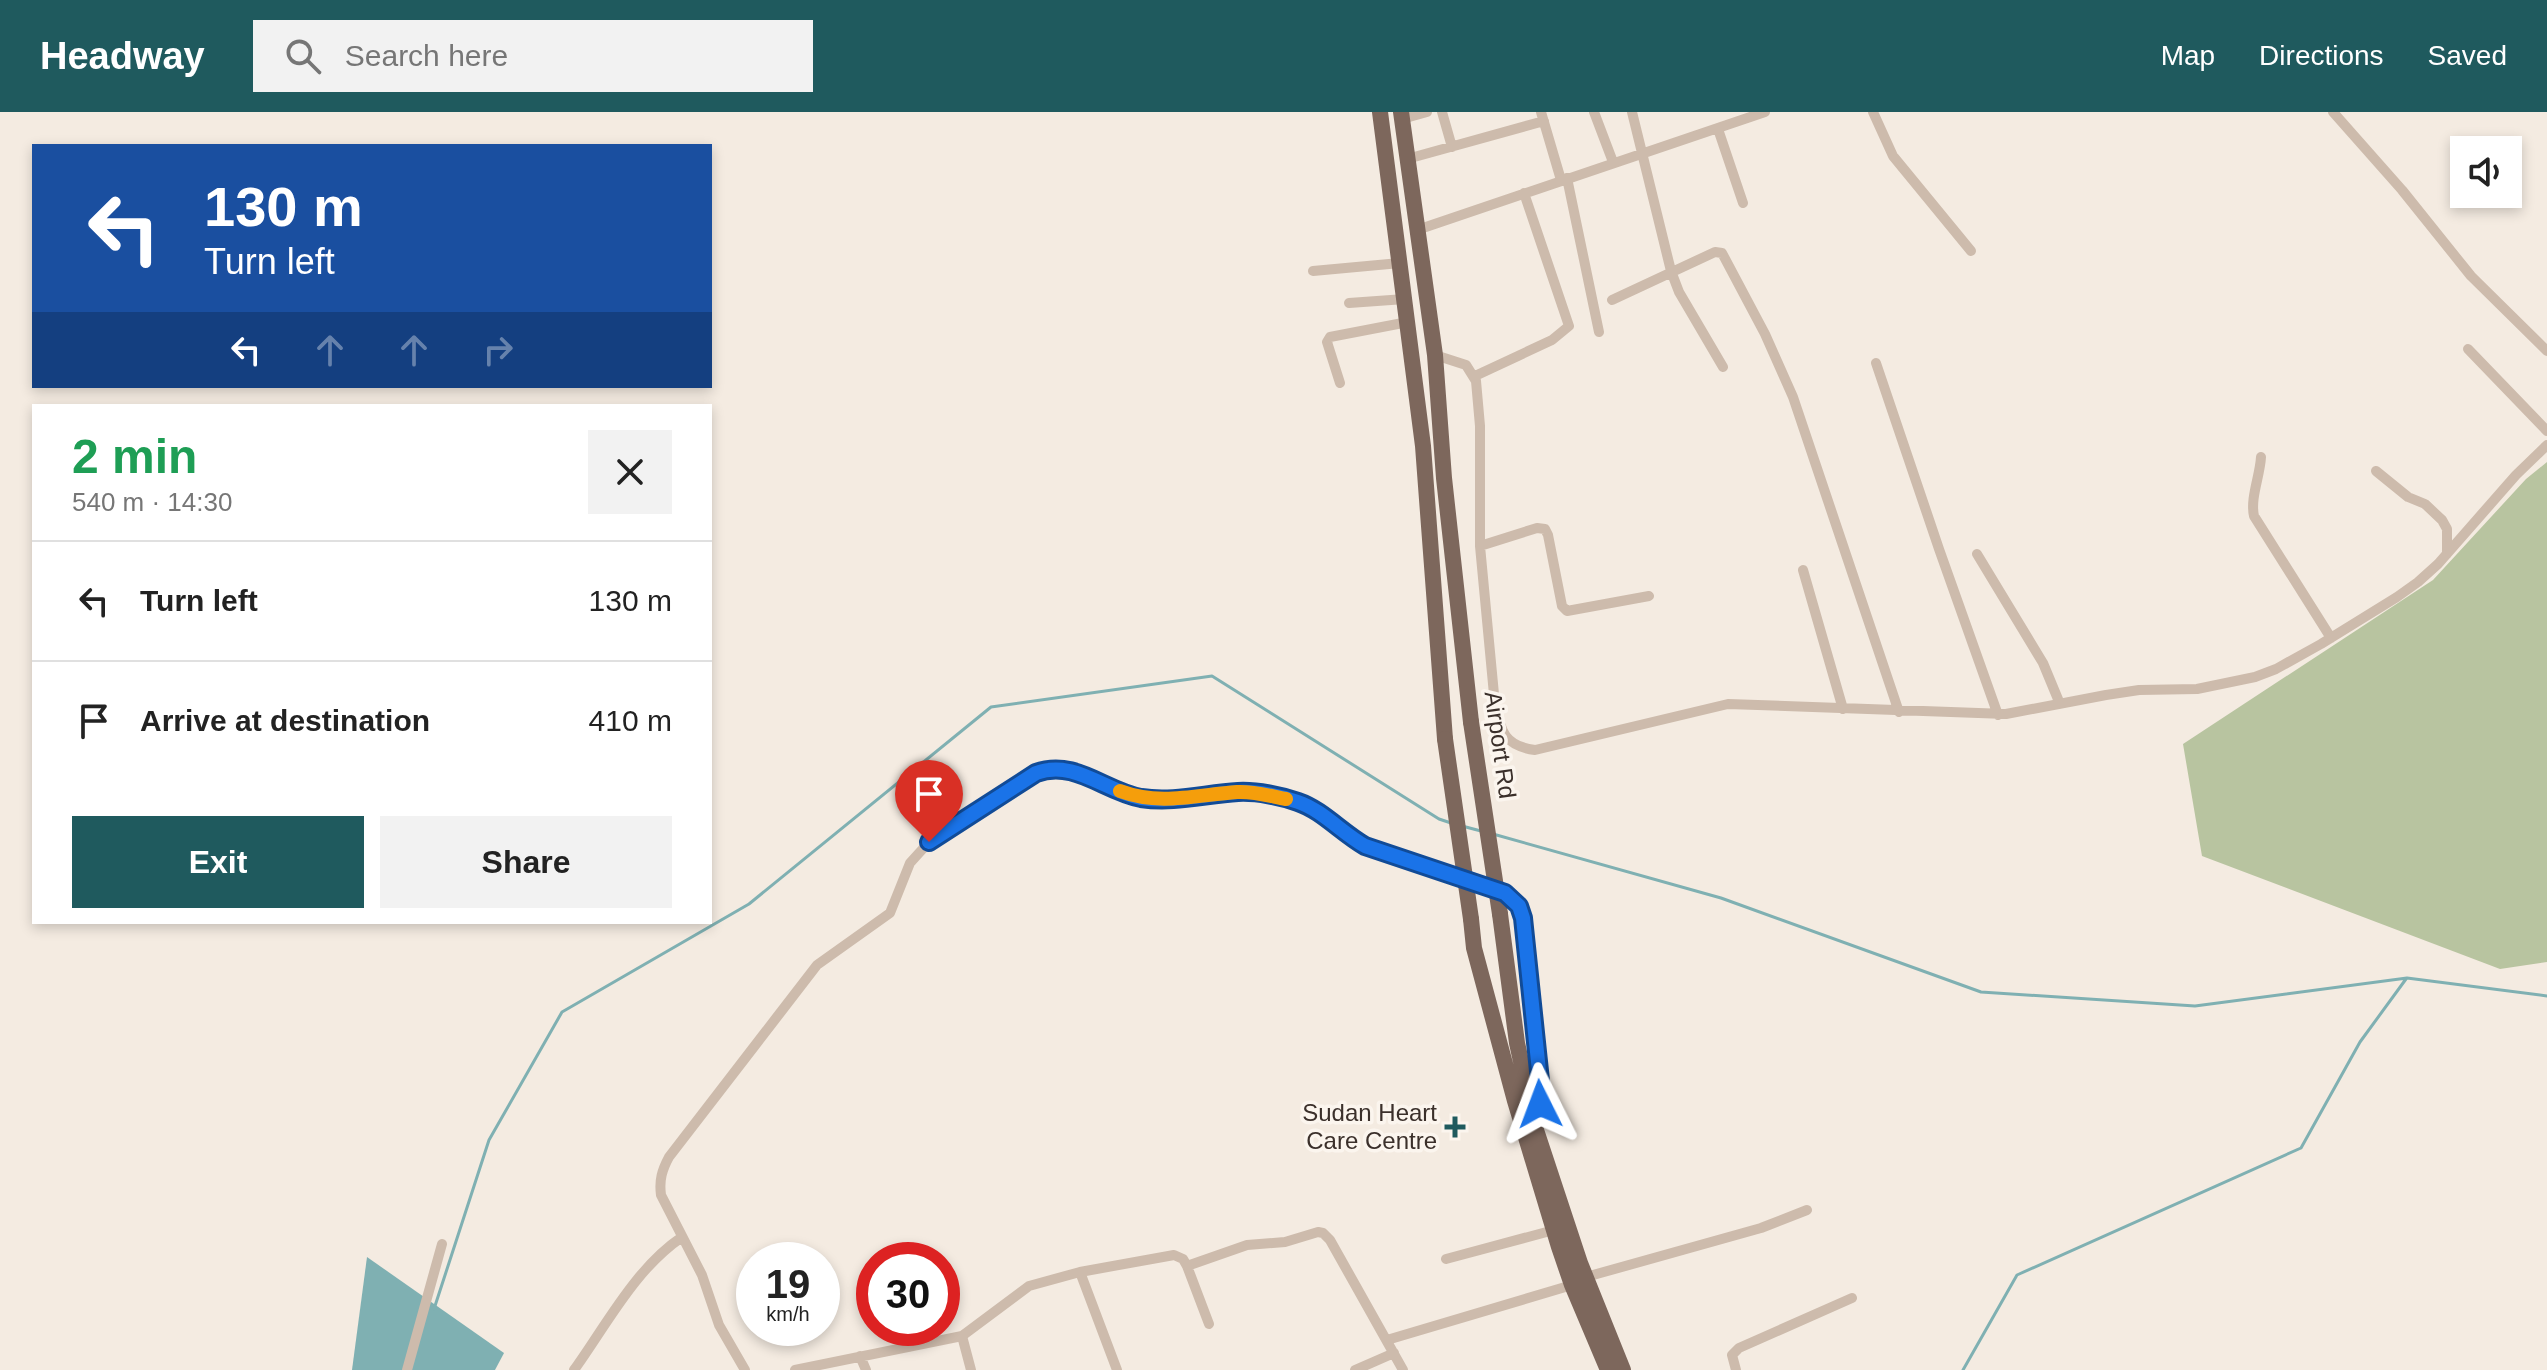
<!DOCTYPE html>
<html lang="en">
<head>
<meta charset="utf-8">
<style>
  :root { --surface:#fff; --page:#f2f2f2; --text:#222; --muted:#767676; --line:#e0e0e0; --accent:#1f5a5e }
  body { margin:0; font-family:Helvetica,sans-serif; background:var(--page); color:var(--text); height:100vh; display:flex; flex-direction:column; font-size:30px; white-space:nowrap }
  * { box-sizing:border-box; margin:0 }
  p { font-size:26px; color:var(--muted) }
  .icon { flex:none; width:44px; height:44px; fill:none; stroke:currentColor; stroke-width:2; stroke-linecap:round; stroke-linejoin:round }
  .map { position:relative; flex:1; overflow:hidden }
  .sheet { position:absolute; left:32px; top:292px; width:680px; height:520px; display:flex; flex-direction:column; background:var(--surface); border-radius:0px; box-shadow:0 4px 12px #0003 }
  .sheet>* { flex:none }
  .guide { position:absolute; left:32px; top:32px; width:680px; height:244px; border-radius:0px; box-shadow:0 4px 12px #0003; background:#1a4fa0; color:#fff; overflow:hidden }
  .controls { position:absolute; left:2450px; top:24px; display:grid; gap:16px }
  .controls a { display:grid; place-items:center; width:72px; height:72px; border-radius:0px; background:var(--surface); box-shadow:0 4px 12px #0003; font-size:40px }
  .speed { position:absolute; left:736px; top:1130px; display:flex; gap:16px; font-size:40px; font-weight:700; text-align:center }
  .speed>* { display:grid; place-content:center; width:104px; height:104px; border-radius:50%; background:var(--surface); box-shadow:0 4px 12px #0003; line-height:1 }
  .speed small { font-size:20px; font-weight:400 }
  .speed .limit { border:12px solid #d22; background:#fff; color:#111 }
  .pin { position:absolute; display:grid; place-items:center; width:68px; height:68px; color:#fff; margin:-82px -34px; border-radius:50% 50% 50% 0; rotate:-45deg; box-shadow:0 0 8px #0007 }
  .pin .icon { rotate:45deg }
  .me { position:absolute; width:88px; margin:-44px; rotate:357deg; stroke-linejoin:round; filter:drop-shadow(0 0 6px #0008) }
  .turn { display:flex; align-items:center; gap:28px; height:168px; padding:0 40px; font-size:36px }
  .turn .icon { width:104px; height:104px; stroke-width:2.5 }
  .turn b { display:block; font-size:56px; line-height:68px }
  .lanes { display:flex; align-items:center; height:76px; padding:0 40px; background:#0003; justify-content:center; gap:40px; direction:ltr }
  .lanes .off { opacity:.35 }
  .round { display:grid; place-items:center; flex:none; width:84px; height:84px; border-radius:0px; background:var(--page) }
  .head { display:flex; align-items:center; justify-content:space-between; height:136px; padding:0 40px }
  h1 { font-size:48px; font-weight:800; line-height:60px; color:#1e9e55 }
  .button { display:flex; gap:16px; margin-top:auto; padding:16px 40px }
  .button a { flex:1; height:92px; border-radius:0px; background:var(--accent); color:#fff; font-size:32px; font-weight:800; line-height:92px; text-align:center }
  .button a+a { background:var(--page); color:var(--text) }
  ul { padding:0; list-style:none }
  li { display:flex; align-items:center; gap:24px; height:120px; padding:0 40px; border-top:2px solid var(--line) }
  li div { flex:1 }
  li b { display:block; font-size:30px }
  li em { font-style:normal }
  header { display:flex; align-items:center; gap:48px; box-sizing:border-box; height:112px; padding:0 40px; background:var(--accent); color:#fff }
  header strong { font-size:38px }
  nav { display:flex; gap:44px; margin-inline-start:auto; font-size:28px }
  .search { width:560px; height:72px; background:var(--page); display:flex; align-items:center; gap:20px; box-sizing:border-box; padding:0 28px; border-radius:0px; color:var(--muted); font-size:30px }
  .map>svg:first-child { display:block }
</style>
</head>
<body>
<header>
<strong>Headway</strong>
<div class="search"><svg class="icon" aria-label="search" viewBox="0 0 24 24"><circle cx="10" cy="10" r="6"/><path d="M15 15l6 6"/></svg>Search here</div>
<nav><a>Map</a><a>Directions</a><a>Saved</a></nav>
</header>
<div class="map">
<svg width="2547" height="1258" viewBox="0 0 2547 1258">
  <rect width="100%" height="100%" fill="#f4ebe1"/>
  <path fill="#b8c4a0" d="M2547,350V850L2500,857L2202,744L2183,632L2433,468L2526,367Z"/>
  <path fill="#7fb0b2" d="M367,1145L504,1241L495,1258H352Z"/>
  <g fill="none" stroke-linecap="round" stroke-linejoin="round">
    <path stroke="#7fb0b2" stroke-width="3" d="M1462,714L1481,719
      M1493,722L1721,786L1981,880L2195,894L2407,866L2547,884
      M434,1197L489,1028L562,900L749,792L991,595L1212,564L1439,707L1451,711
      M1963,1258L2017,1163L2301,1036L2360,930L2406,867"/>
    <path stroke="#cdbbac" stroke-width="10" d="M1442,0L1452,35
      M1541,0L1561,68
      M1594,0L1613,50
      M1632,0L1671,159L1679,180L1723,255
      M1873,0L1893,44L1971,139
      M2333,0L2402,78L2471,164L2547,239
      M1402,7L1427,0
      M1718,17L1743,91
      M1407,47L1544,9
      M1567,66L1599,220
      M1417,118L1765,0
      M1313,159L1400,151
      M1612,188L1715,140L1722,141L1765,222L1793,285L1899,600
      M1349,191L1405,187
      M2468,237L2547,319
      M1435,243L1466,253L1476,269L1480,314V434L1495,593C1501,620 1505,634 1535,638L1728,592L2006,602L2106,583L2139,578L2197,577L2255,565L2276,557L2321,532L2397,485L2418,470L2438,452L2516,363L2547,333
      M1876,251L1939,437L1998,603
      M1475,264L1552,228L1569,214L1524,81
      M1340,271L1327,230L1330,225L1408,210
      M2261,345C2260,364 2250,386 2254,404L2331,526
      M2376,359L2408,385L2425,392L2442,408L2447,417V442
      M1480,434L1537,416L1545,417L1548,423L1562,494L1567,499L1649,484
      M1977,442L2043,551L2060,592
      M1803,458L1843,597
      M1446,1147L1554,1118
      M1187,1154L1247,1133L1285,1130L1318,1120L1323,1121L1330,1128L1403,1258
      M1080,1160L1117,1258
      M1586,1165L1761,1116L1807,1098
      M962,1224L971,1258
      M1387,1228L1572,1173
      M860,1244L866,1258
      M407,1258L442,1132
      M574,1258C607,1212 635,1157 682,1125
      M745,1258L719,1213L702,1163L661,1083C659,1068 662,1058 669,1045L817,853L890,801L910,751L929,730L1036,661C1075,647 1104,679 1140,685C1174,691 1205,682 1238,680C1257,680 1281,684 1298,690C1323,699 1342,721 1365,734L1505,781C1515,788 1519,794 1523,806L1540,967V992L1537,1009
      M795,1258L962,1224L1029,1174L1080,1160L1174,1143L1183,1147L1187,1154L1209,1212
      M1355,1258L1394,1241
      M1736,1258L1732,1243L1739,1236L1852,1186"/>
    <path stroke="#7d675c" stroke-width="16" d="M1380,0L1423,334L1445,627
      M1401,0L1435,243L1444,366L1471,610
      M1500,802L1517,931L1536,1018L1580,1151L1623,1258
      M1471,807L1474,836L1515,989L1559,1135L1572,1173L1608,1258"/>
    <path stroke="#7d675c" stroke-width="16" d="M1471,610L1500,802
      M1445,627L1471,807"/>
  </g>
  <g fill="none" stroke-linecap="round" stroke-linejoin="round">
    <defs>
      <path id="route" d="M929,730L1036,661C1075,647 1104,679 1141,686C1174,691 1205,682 1238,680C1257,679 1281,684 1298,690C1322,698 1342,721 1365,734L1505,781L1519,794L1523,806L1541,978L1540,992"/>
    </defs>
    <use href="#route" stroke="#114b97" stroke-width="20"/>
    <use href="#route" stroke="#1a73e8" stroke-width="14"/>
    <path stroke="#f59e0b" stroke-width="14" d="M1120,679C1160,694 1196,683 1237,680C1254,679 1270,684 1286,687"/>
  </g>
  <path fill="#1f5a5e" stroke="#fbf5ee" stroke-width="3" d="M1451 1003h8v8h8v8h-8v8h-8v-8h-8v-8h8z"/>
  <g text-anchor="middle" stroke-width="7" stroke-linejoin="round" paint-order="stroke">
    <g font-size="24" fill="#3b302b" stroke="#fbf5ee">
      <text transform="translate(1500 633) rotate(82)" y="8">Airport Rd</text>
    </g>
    <g font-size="24" fill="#3b302b" stroke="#fbf5ee" text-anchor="end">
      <text x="1437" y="1009">Sudan Heart<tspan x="1437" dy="28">Care Centre</tspan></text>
    </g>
  </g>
</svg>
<div class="controls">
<a><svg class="icon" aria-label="sound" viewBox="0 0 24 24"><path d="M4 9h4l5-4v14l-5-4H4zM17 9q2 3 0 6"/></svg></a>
</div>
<div class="speed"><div>19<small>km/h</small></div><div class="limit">30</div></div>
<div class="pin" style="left:929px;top:730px;background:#d93025"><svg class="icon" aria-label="arrive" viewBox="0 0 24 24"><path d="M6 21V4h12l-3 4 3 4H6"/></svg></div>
<svg class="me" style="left:1540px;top:992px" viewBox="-20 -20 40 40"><path d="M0-17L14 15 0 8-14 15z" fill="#1a73e8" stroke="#fff" stroke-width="4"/></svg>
<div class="guide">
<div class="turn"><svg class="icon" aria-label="left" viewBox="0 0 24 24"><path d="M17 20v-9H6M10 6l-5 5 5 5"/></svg><div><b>130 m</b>Turn left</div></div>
<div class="lanes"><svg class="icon" aria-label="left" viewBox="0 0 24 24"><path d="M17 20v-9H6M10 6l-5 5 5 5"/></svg><svg class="icon off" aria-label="ahead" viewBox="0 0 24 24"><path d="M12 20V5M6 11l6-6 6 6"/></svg><svg class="icon off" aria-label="ahead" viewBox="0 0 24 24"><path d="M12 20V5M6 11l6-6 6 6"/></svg><svg class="icon off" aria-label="right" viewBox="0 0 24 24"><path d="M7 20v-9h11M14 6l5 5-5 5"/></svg></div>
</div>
<section class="sheet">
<div class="head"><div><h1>2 min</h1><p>540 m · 14:30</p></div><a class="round"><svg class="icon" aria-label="close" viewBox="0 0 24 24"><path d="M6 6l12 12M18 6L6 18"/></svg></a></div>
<ul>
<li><svg class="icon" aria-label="left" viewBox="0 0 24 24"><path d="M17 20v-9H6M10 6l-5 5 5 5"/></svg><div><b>Turn left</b></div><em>130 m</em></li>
<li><svg class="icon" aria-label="arrive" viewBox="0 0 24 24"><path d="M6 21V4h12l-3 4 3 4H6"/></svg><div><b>Arrive at destination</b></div><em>410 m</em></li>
</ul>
<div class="button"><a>Exit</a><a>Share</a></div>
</section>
</div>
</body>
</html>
